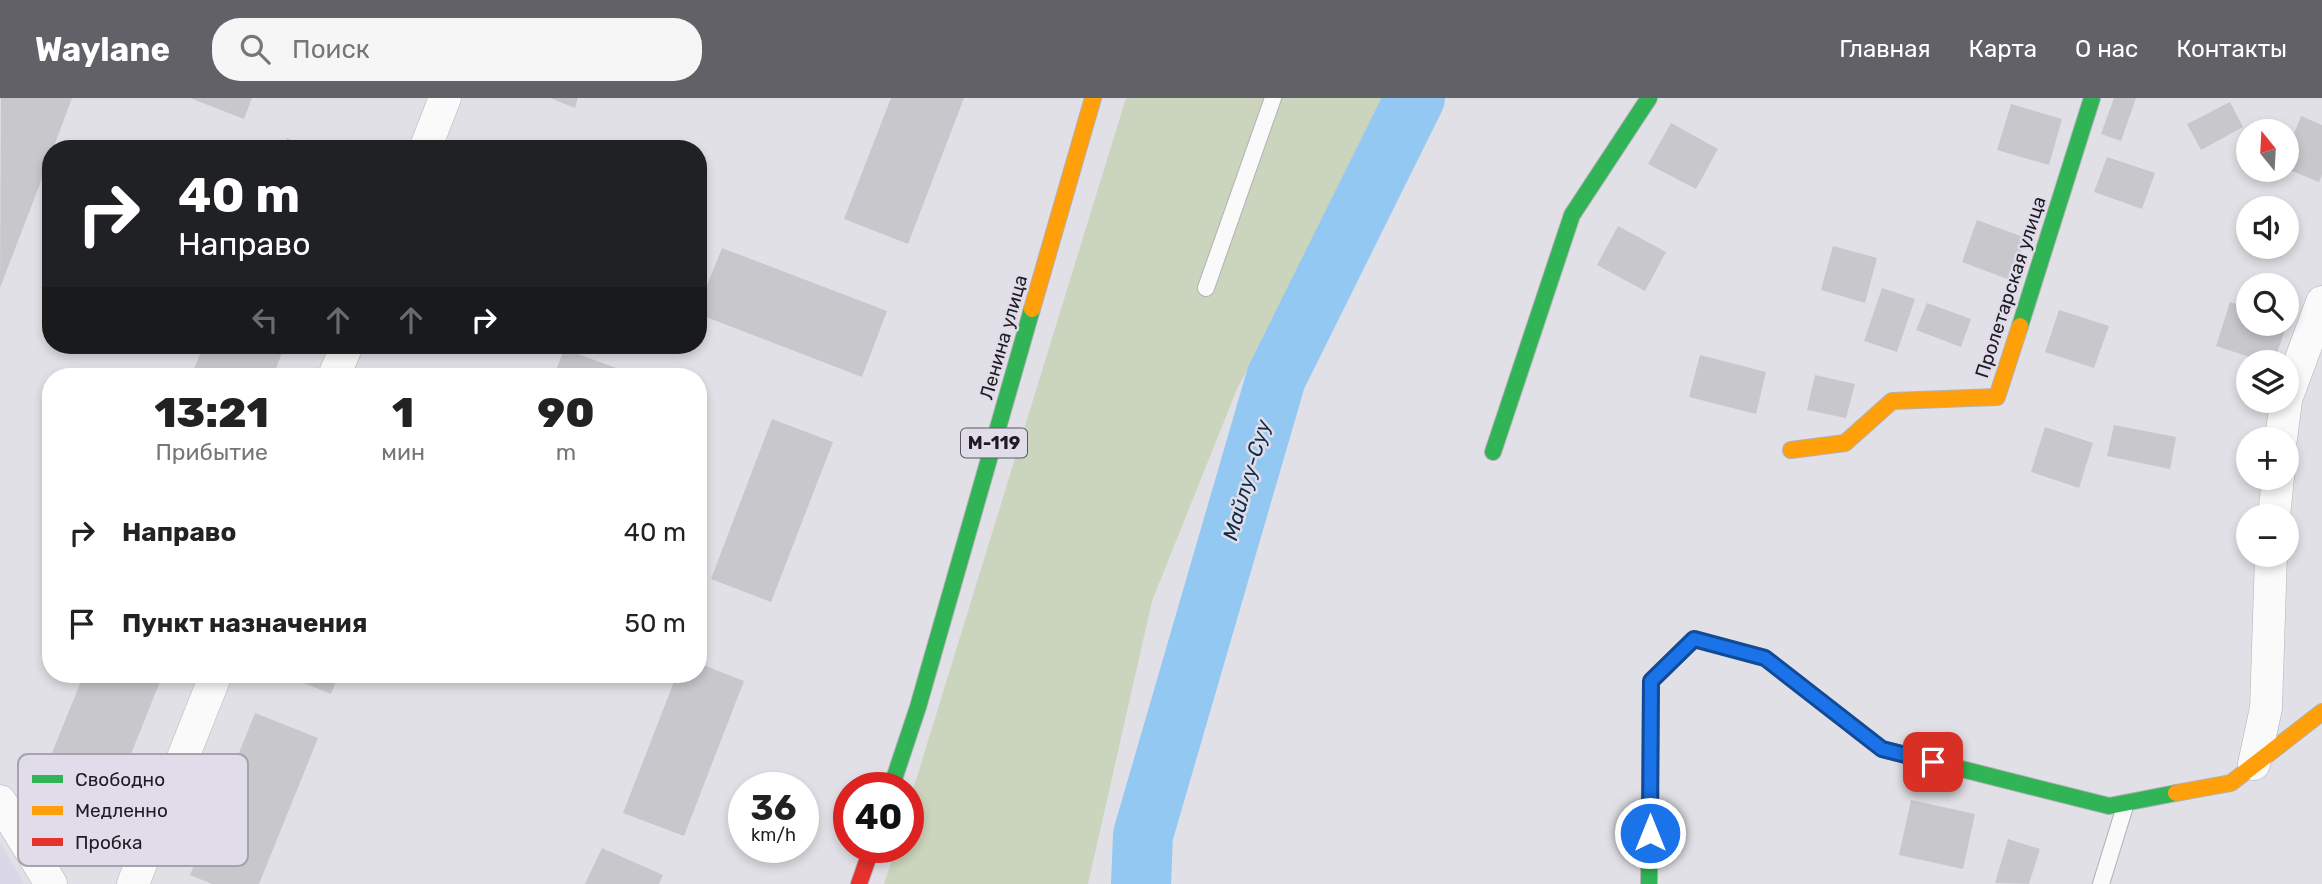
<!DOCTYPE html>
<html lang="ru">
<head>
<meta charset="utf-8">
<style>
  :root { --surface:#fff; --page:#f6f6f6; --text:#222; --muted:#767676; --accent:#626167 }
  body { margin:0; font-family:Rubik,sans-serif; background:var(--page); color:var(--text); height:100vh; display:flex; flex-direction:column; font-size:26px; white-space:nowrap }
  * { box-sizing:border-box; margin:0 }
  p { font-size:23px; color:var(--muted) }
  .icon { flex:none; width:38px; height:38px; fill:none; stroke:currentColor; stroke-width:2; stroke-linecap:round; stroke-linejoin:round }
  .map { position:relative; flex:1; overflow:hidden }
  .details { position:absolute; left:42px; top:270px; width:665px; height:315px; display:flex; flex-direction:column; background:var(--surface); border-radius:28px; box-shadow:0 4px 10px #0003 }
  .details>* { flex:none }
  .hud { position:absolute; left:42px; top:42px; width:665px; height:214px; border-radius:28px; box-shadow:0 4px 10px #0003; background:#202124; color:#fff; overflow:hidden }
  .needle { width:46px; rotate:342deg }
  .fabs { position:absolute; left:2236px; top:21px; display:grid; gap:14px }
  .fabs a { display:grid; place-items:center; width:63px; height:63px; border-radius:50%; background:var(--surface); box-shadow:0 4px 10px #0003; font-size:35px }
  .speed { position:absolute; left:728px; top:674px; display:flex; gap:14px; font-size:35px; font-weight:700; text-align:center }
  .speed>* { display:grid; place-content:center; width:91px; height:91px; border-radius:50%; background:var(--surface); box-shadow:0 4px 10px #0003; line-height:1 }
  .speed small { font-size:18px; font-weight:400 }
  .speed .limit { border:10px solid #d22; background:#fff; color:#111 }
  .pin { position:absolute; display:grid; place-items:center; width:60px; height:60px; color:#fff; margin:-30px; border-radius:14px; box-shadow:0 4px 10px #0006 }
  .me { position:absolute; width:77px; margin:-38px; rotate:0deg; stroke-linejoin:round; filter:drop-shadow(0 0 5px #0008) }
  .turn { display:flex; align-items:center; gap:24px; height:147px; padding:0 21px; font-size:32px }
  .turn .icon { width:91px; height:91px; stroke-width:2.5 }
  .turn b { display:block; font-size:49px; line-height:60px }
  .lanes { display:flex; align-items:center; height:66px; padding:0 21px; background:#0003; justify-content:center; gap:35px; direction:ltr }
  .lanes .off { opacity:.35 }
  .eta { display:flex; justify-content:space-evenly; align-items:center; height:119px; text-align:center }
  .eta b { font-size:42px; font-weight:800; line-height:49px }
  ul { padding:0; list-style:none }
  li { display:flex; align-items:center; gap:21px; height:91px; padding:0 21px }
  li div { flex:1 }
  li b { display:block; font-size:26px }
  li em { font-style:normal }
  header { display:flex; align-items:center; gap:42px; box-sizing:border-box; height:98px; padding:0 35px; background:var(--accent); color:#fff }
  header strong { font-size:33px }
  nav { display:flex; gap:38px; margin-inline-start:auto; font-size:24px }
  .search { width:490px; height:63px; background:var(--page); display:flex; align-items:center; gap:18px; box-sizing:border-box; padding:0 24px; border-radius:28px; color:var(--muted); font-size:26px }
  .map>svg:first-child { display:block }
</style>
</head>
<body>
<header>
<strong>Waylane</strong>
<div class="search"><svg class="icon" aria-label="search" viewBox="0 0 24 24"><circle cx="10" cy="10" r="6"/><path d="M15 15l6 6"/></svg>Поиск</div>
<nav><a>Главная</a><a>Карта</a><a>О нас</a><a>Контакты</a></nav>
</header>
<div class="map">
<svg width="2322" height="786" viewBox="0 0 2322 786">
  <rect width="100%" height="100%" fill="#e1e0e6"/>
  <path fill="#dad8e7" d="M0,744L24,786H0Z"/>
  <path fill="#cbd4bc" d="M1126,0H1389L1237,291L1152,503L1088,786H884L896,749H908V708Z"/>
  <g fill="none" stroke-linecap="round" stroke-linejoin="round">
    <path stroke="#93c8f3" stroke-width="60" d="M1141,786L1143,737L1276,280L1415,0"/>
  </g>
  <path fill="#c8c7cc" d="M1,0H72L53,51H51V57L0,190Z
    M190,0H252L244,21Z
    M550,0H578L575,10Z
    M891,0H964L908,146L844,121Z
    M2114,0H2136L2121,43L2101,36Z
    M2230,4L2243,29L2201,52L2187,26Z
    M2011,6L2062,21L2049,67L1997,52Z
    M2301,18L2322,27V77L2319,84L2287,71V53Z
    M1671,25L1718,51L1696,91L1648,66Z
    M287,40L313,51H282Z
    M2107,59L2155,75L2142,111L2094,94Z
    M1977,122L2026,140L2010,182L1962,164Z
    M1618,128L1666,154L1645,193L1597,167Z
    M1833,148L1877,160L1865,205L1821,192Z
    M722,150L887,213L862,279L698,216V210Z
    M1882,190L1915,201L1897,254L1864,243Z
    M2230,204L2249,210V226H2287L2274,264H2265L2216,248Z
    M1927,205L1971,221L1961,249L1916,232Z
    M2059,212L2109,228L2094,270L2045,254Z
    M204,247H285L273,278H191Z
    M564,251L630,275L629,278H554Z
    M1700,257L1766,274L1756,316L1689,299Z
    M1815,277L1855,286L1846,320L1807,312Z
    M772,321L833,344L771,504L711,481Z
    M2114,327L2176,339L2170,371L2107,358Z
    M2045,329L2093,345L2079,390L2031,374Z
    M698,565L744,583L684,738L623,715L677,576H698Z
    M84,576H163L114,699L45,672Z
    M281,576H339L331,596Z
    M584,576H607L604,583Z
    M255,615L318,640L259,786H212L190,777Z
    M1911,702L1975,716L1963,771L1899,757Z
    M2008,741L2040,751L2029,786L1995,785Z
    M602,750L663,777L659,786H585Z"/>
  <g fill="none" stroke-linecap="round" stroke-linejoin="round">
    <defs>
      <path id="lane" d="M1206,190L1273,0
        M2101,786L2126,705"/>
      <path id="street" d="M425,51L445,0
        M334,278L347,247
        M2287,299L2322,204
        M2281,341L2286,303
        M2274,418L2278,380
        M2254,666L2266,610L2271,457
        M0,703L51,786
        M133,786L216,576"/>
      <path id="fast" d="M2020,228L2092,0
        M1493,354L1572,117L1649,0
        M891,690L918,609L1032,211
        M1649,786L1651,583L1694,541L1765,560L1882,651L2109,708L2176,695"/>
      <path id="slow" d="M1032,211L1093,0
        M1791,352L1845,345L1892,303L1997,299L2020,228
        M2176,695L2231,685L2322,614"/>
      <path id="jam" d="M859,786L872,749"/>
    </defs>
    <use href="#lane" stroke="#b2b1b6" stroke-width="18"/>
    <use href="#street" stroke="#b2b1b6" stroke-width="33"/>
    <use href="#fast" stroke="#b2b1b6" stroke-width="18"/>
    <use href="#slow" stroke="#b2b1b6" stroke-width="18"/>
    <use href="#jam" stroke="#b2b1b6" stroke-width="18"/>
    <use href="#lane" stroke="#fafafb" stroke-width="16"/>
    <use href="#street" stroke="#fafafb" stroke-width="32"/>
    <use href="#fast" stroke="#30b455" stroke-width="16"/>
    <use href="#slow" stroke="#ff9f0a" stroke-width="16"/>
    <use href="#jam" stroke="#e5322d" stroke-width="16"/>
  </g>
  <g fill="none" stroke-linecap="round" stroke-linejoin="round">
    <defs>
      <path id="route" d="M1650,735L1651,583L1694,541L1765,560L1882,651L1933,664"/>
    </defs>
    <use href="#route" stroke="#114b97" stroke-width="18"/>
    <use href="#route" stroke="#1a73e8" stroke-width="12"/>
  </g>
  <g text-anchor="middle" stroke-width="5" stroke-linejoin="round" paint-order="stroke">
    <rect fill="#e0dcea" stroke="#58565e" stroke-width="2" x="961" y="330.5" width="66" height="29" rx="5"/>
    <g font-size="18" font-weight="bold" fill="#1e1c22">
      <text x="994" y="351">М-119</text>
    </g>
    <g font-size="19" fill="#1e1c22" stroke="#e0dcea">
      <text transform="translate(2010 189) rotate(-72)" y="7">Пролетарская улица</text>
      <text transform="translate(1003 239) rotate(-74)" y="7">Ленина улица</text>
    </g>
    <g font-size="21" font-style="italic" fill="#0b2d44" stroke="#e0dcea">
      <text transform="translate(1247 382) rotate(-74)" y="7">Майлуу-Суу</text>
    </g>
  </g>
  <rect x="18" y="656" width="230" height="112" rx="10" fill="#e0dcea" stroke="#a6a2ae" stroke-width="2"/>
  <rect x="32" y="677" width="31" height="8" fill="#30b455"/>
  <rect x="32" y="708" width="31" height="9" fill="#ff9f0a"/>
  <rect x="32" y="740" width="31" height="8" fill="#e5322d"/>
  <g font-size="19" fill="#1e1c22">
    <text x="75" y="688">Свободно</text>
    <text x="75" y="719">Медленно</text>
    <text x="75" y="751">Пробка</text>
  </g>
</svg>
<div class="fabs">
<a><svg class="needle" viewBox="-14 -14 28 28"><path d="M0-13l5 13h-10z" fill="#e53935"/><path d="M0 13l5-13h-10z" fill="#767676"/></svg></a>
<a><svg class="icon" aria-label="sound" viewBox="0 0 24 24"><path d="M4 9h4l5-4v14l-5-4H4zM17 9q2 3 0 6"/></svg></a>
<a><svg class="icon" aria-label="search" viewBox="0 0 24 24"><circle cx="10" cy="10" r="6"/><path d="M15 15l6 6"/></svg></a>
<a><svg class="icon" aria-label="layers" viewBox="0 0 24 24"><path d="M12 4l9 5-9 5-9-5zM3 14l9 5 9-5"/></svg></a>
<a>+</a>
<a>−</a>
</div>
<div class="speed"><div>36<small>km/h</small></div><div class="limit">40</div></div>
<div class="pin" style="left:1933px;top:664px;background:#d93025"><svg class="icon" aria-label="arrive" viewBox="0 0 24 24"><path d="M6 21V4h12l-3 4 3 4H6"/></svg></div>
<svg class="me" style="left:1650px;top:735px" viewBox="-20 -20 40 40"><circle r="17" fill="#1a73e8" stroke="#fff" stroke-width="3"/><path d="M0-11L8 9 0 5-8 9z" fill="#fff"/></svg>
<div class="hud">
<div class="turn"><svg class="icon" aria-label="right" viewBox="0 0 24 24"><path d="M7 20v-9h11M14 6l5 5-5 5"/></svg><div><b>40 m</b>Направо</div></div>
<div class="lanes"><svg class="icon off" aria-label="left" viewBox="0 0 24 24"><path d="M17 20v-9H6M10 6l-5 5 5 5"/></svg><svg class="icon off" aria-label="ahead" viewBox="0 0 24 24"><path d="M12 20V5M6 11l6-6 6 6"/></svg><svg class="icon off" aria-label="ahead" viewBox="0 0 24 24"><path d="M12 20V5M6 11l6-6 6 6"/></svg><svg class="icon" aria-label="right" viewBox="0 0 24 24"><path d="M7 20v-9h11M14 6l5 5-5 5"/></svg></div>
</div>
<section class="details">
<div class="eta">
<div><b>13:21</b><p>Прибытие</p></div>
<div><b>1</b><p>мин</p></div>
<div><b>90</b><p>m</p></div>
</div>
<ul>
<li><svg class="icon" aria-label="right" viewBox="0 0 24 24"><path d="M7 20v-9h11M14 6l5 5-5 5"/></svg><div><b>Направо</b></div><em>40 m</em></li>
<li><svg class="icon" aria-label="arrive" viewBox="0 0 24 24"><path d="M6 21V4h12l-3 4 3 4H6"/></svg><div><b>Пункт назначения</b></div><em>50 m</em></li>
</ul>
</section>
</div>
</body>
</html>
